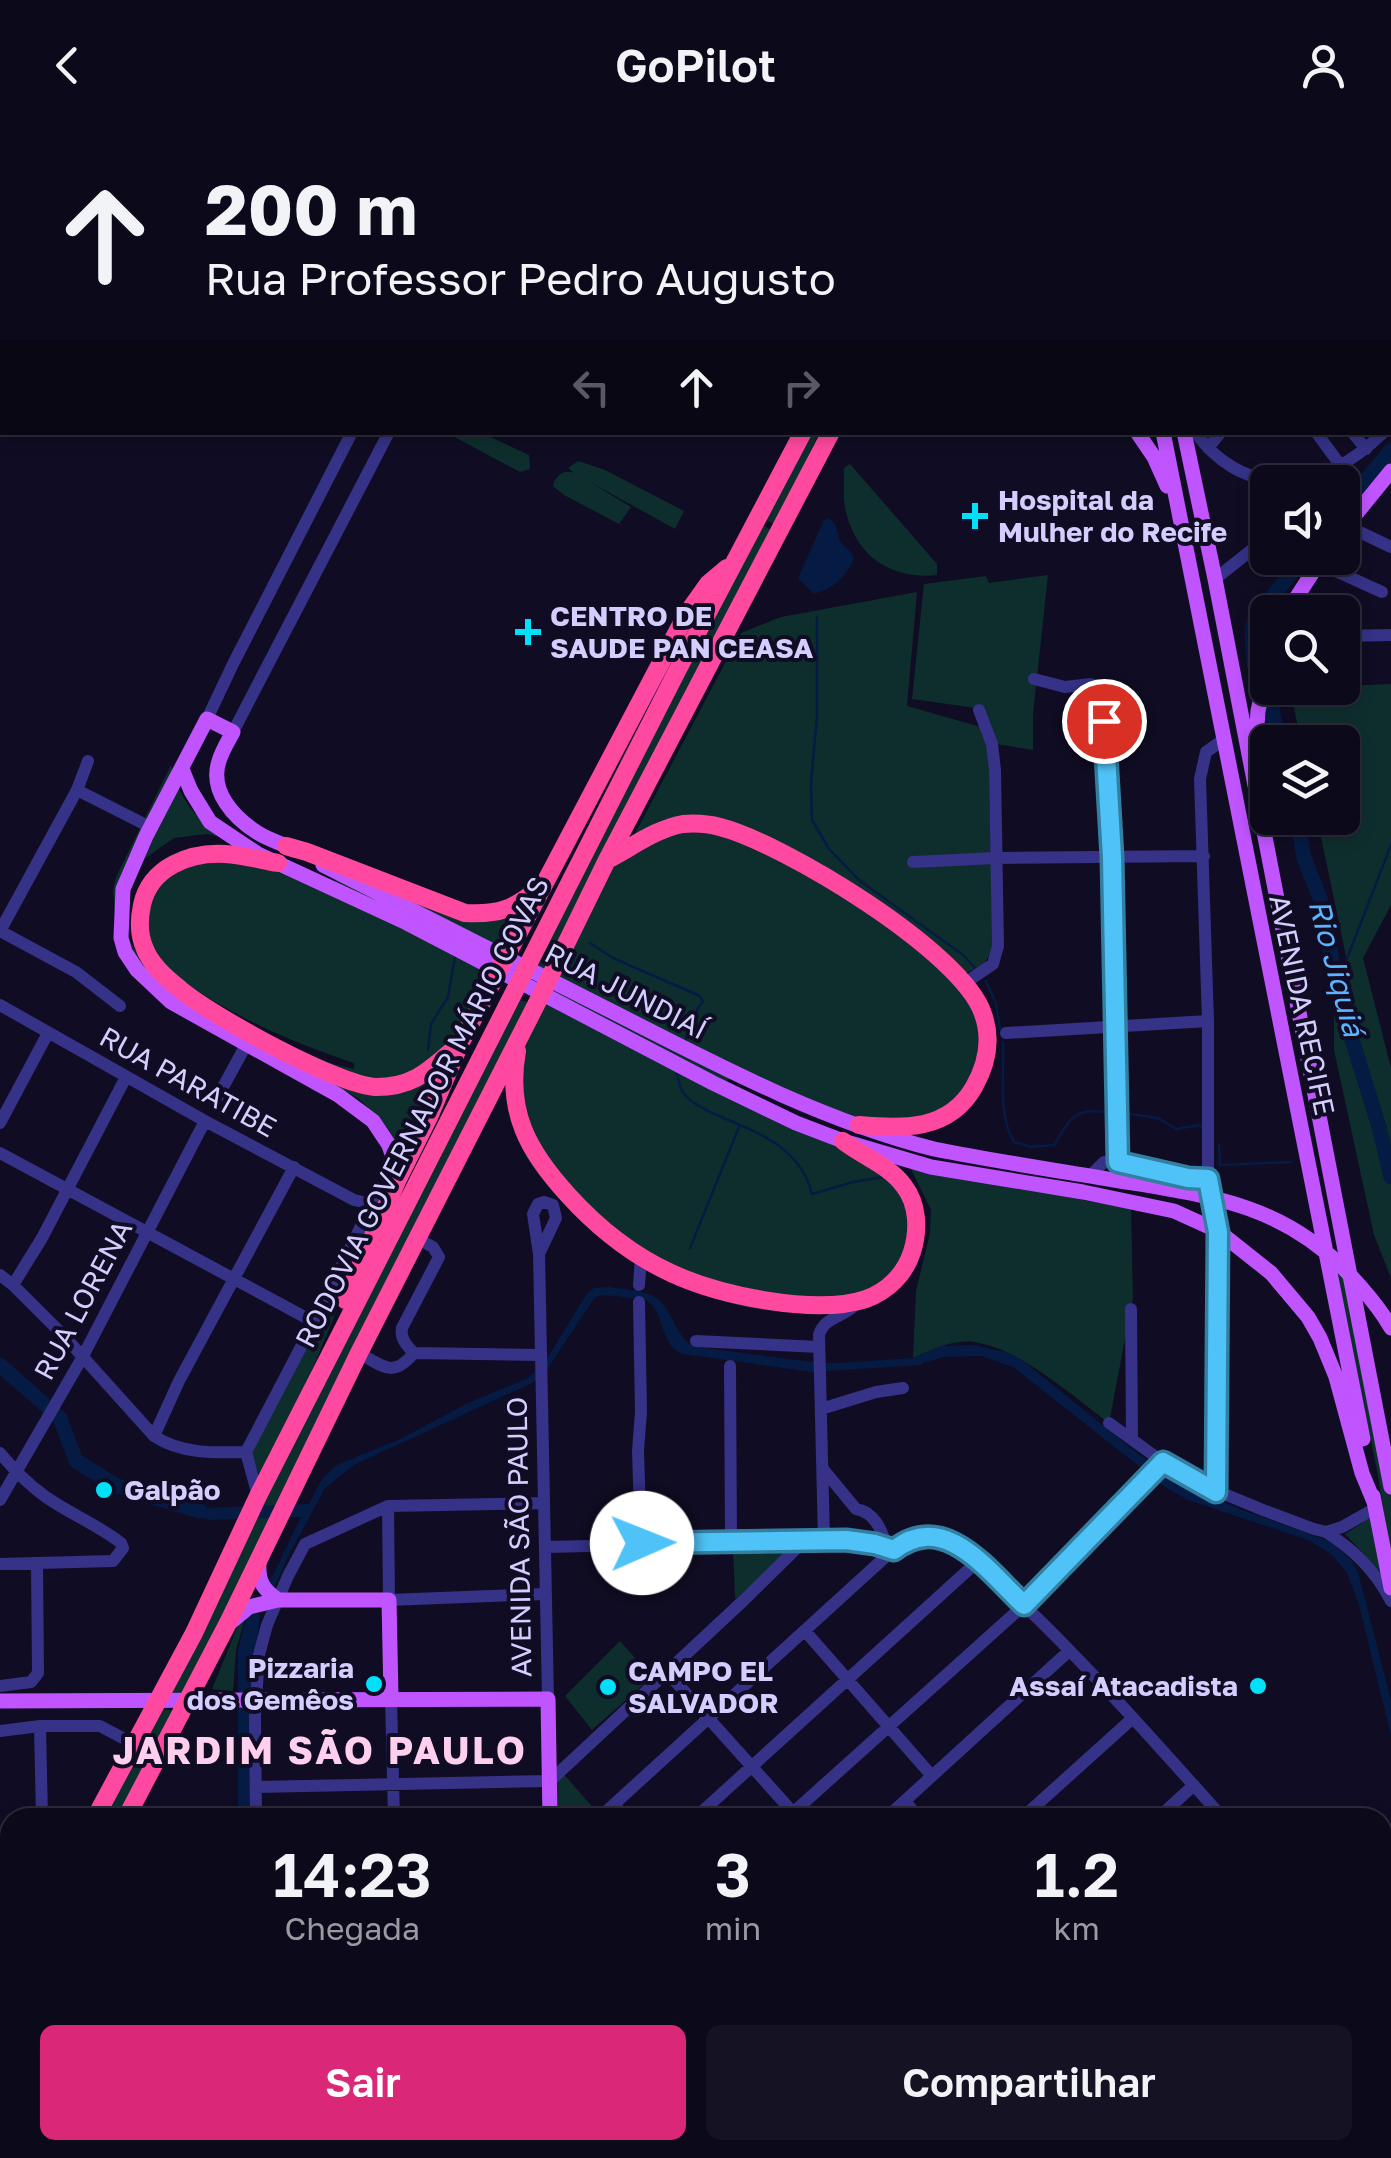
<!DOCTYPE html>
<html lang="pt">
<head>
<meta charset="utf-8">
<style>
  :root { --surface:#0c091a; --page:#151223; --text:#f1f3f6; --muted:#9a9aa2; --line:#2c2a39; --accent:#db2777 }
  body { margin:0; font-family:"Golos Text",sans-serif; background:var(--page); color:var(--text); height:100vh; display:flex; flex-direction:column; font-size:38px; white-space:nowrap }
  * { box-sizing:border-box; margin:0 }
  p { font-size:32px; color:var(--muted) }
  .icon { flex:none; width:55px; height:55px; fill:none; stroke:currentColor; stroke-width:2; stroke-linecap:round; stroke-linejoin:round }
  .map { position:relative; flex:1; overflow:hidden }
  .drawer { position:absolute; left:0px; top:1678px; width:1392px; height:352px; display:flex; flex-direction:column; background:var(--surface); border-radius:30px 30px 0 0; box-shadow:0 5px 15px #0003,0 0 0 2px var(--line) }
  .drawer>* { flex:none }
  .banner { position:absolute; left:0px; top:0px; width:1392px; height:305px; box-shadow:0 5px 15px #0003,0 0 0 2px var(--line); background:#0c091a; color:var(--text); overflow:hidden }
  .tools { position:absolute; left:1250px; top:335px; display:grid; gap:20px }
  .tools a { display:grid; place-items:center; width:110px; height:110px; border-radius:15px; background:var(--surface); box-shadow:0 5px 15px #0003,0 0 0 2px var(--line); font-size:50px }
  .pin { position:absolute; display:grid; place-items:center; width:85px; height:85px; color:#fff; margin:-42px; border:5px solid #fff; border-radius:50%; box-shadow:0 2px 10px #0007 }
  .me { position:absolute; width:110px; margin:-55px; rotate:89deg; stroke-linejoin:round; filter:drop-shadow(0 0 8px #0008) }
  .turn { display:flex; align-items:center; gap:35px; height:210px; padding:0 40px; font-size:45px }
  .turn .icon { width:130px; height:130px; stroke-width:2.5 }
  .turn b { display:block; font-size:70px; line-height:85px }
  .lanes { display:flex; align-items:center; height:95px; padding:0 40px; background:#0003; justify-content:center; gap:50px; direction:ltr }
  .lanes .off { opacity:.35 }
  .eta { display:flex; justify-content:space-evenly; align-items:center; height:170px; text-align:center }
  .eta b { font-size:60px; font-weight:600; line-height:70px }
  .action { display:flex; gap:20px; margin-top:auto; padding:20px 40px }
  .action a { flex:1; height:115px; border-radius:15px; background:var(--accent); color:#fff; font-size:40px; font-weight:600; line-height:115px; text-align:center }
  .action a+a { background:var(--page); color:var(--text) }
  header { display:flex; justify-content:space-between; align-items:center; height:130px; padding:0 40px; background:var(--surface); font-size:45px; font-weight:600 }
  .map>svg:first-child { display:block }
</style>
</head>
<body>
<header><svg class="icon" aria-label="back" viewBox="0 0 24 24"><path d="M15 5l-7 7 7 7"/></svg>GoPilot<svg class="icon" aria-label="person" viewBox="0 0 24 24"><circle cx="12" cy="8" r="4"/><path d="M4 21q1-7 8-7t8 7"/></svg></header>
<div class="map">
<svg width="1391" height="2028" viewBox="0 0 1391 2028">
  <rect width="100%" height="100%" fill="#100c23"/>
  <path fill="#0e2e2d" d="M447,303H482L529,325L530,339L520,342Z
    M804,303H819L775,395L761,387Z
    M578,331L605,340L684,381L675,399L590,352L631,377L619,394L564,365L553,356C555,346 564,339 574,343L568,338Z
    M850,334L937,434V445C889,450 855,425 845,378C843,365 844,351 844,338Z
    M761,394L774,402L547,844L534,837Z
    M1048,445L1033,584V620L996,614L983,579L912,569L924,454L986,446L989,453Z
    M917,462L907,576L988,599L993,820L982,836L966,843L861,764L722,691L631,711L741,503L781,487Z
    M1391,554V775L1363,828L1391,938V1148L1374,1105L1334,920V880L1351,850L1317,688H1342V612H1301L1290,558Z
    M171,635C181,675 198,691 233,710L207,704L174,708L144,729L127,757V806L134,818L147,836L246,898L333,934L354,939V933C291,912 224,883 171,842C165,838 157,833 154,828C148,818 135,780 136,770C136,762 140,756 144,749C191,683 274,739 329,764L343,736L469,786L540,765L398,1049L368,978L359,969L145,843L117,807L113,761L116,747Z
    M673,697L760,712L943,832L992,906L961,973L884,997L736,945L722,954L870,1021L907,1044V1065L914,1092L904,1127L866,1179C827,1182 789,1185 751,1178C675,1163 605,1123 555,1064C542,1049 528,1033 520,1014C508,988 505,960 506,932L607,730Z
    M520,870L531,873L184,1565L168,1562L299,1300Z
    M910,1037L1131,1079L1133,1167L1109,1293C1073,1266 1019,1218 974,1212C954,1209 931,1220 913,1228L916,1161L930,1103L931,1080Z
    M384,1066L312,1240L260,1347L251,1321L372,1077Z
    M1335,1136L1350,1151L1391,1356V1426L1377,1340Z
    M1375,1385L1390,1460L1379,1440L1345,1404Z
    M733,1414L783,1415L784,1425L737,1468H735Z
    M247,1481L236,1520L233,1561L212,1559L242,1486Z
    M620,1511L652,1547L592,1600L565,1566Z
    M159,1579L176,1581L119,1687L98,1688Z
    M560,1640L597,1682L591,1687H557L556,1645Z"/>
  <path fill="#051b43" d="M828,388C840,395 835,402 841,412C846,420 851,419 854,429C846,447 833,459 814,464L798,448L821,397L823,391Z
    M609,1157C623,1159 638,1160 651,1165C671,1173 674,1204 692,1216L811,1232L838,1233L913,1228L941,1216L974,1215L1005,1222L1021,1229L1137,1323L1183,1355L1245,1381L1332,1412L1352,1431L1358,1442L1391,1570V1605L1359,1475L1347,1443L1331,1424L1308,1410L1188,1370L1164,1356L1013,1237L981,1226L944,1227L923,1233L922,1235L812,1242L683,1224C659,1216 665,1180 646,1170C641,1168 634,1168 629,1168C616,1166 607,1164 595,1167L548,1238L534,1252L354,1335L325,1358L288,1427L274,1458L265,1454L273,1445L301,1387L210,1390L178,1380L183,1373L204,1378L309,1374L322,1349L337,1335L400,1309L466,1274L528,1248L545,1232L586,1165L594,1158Z
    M248,1479L260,1485L249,1589L251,1687L238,1688V1521Z"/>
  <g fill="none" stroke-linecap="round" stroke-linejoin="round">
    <path stroke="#051b43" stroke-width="2.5" d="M817,487V586L811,653L812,690L829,719L859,750L963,825L977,840
      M590,813L613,828L700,866L703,872L698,878L685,912
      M986,851L996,874L1000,899
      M1339,867L1344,851L1341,844L1391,715
      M1003,912C1005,945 997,983 1014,1012L1031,1017L1054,1015C1074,983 1073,979 1114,982
      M428,920L431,894L448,867L455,827
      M677,944C679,949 679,954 681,959C687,971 701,977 712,983C755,1002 799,1014 812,1064L853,1052L884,1047
      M1124,983L1158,988L1176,999L1200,995L1203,999
      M1219,1015L1220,1035L1291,1032
      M690,1118L739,997
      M0,1892L10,1889
      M1382,2013L1391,2014
      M1279,2028L1281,2020"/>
    <path stroke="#051b43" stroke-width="15" d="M1342,379L1391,320
      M1279,612L1269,565L1254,535L1252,504L1254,490L1303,428
      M1297,688L1304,728L1320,768L1339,867L1379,997L1391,1047
      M0,1235L60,1288L76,1331L117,1356L200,1381"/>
    <path stroke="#353287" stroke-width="12" d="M1390,57L1391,58
      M1390,133L1391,134
      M1390,296L1391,295
      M1195,302C1217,332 1243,348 1279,352
      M1316,302L1341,336
      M1352,302L1366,319
      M1208,318L1221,302
      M1290,352C1327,349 1358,327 1384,302
      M1347,396L1391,417
      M1318,433L1382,462
      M1215,449L1268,407
      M1342,506L1391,505
      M1034,549L1065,557L1091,554L1098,557L1101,563L1112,727L1118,1033L1104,1032L1090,1046
      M207,589L233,534L352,302
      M233,602L389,302
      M77,660L152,698
      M913,732L995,728L1204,726
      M0,801L77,660L88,631
      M0,801L76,842L120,876
      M965,853L993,834L998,816L995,640L992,614L979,580
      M0,875L205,991L354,1070L368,1073L395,1055
      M1006,903L1208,891
      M217,968L246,915
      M0,993L48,903
      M0,1023L314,1192
      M1118,1033L1188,1048L1208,1049
      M539,1124L556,1088L553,1075L544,1072L538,1074L533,1084L539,1124L548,1569
      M0,1145L13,1155L64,1206L154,1306C181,1324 214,1323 246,1322L314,1192L367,1084L368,1073
      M13,1155L42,1108L126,947
      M639,1155L641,1127
      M639,1172L641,1282L638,1321L641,1413
      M1131,1179L1132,1309
      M696,1211L819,1217
      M359,1223C384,1237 393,1248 414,1223L539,1225
      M414,1223C407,1216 400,1209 402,1198L439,1127L433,1117L418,1109
      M730,1236L731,1411
      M821,1279L876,1262L903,1258
      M1109,1293L1163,1332L1193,1351L1263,1380L1314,1399L1326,1402L1342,1397L1376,1378
      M154,1306L179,1251L294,1037
      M246,1322L258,1366
      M0,1323C14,1340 29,1355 46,1367C70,1384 98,1395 121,1413L123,1418L113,1431L0,1434
      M823,1339L856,1379C875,1382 882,1401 887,1417
      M1217,1362L1218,1101L1208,1049V891L1200,649L1206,622L1223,610
      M0,1370L82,1228L205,991
      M388,1376L389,1470L545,1464
      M1326,1402C1354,1420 1375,1440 1391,1471
      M824,1410L819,1205C824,1186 846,1187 857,1173
      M545,1417L846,1410L883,1415L893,1420
      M805,1501L932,1646
      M666,1541L798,1688
      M0,1556L31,1552L38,1543L37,1433
      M391,1568L394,1688
      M40,1596L42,1688
      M0,1601L40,1596H100L134,1614
      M256,1657L550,1651L744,1470L805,1410
      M905,1671L919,1688
      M614,1674L626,1688
      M256,1688L255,1586L259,1525L267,1495L288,1446L305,1414L388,1376L544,1373
      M599,1688L893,1420C911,1406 928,1401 950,1411C971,1421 990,1444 1008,1460C1084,1531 1153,1610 1223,1688
      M695,1688L977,1432
      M787,1688L1024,1475L1163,1332
      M886,1688L1069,1521
      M1022,1688L1133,1588
      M1158,1688L1194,1655
      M1382,1901L1391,1902
      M10,1903V1911
      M24,2020L25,2028
      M89,2020L90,2028
      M265,2020V2028
      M650,2020L651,2028
      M846,2020L854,2028
      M125,2028L239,2025
      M751,2028V2020
      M918,2028L921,2020
      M1016,2028L1019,2020
      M1108,2028L1110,2020
      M1209,2028L1211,2020"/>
    <path stroke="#c055ff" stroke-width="15" d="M1086,0L1087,2
      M1105,0V2
      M1124,0V2
      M1341,2L1345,0
      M1137,302L1154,327L1167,356
      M1163,302L1363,1309
      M1184,302L1215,449L1391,1357
      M1342,401L1391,341
      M1287,482L1322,428
      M1255,626L1258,581L1268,536
      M182,639L191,661L210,692L258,724L407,793L713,953L796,993L843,1011L931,1037L1083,1062L1174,1081L1218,1101L1271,1143L1308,1187L1320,1208L1336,1247L1362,1343L1374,1372
      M294,720C282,713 269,710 258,703C234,688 209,661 219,631C222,621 228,611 233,602L207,589L146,706L123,759L121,808L125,822L137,840L171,872L338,965L373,991L389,1015L394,1031L397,1051
      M323,735C421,785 519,834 617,884C719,936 823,991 934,1019C994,1031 1054,1040 1114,1050C1206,1065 1282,1073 1349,1144C1365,1161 1380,1178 1391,1198
      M1373,1366L1391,1458
      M259,1433C258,1452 263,1459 278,1470
      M231,1492L249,1477L278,1470H389L391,1568
      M0,1571L548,1569L550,1688
      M0,1740L10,1739
      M558,2020V2028"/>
    <path stroke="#ff49a0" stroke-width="18" d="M630,0L634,2
      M703,0L709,2
      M1156,0L1161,2
      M905,2L906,0
      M944,2L945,0
      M1240,2L1247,0
      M286,716L307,722L465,783C499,785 514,779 540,757
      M607,730C631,718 655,699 683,694C695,693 709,694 720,697C783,713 963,822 983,884C992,909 987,934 974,957C949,1001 903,999 859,995
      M278,733C261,730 243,725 225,724C190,722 150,737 142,775C139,789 139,806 145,819C151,835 167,849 180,859C210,885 339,956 376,957C414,957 429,940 455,918
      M517,921C506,982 528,1021 568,1065C597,1097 632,1125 671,1143C718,1165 815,1186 866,1169C888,1161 905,1144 912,1122C919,1100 918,1074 904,1056C889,1035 862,1026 843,1011
      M345,1170L398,1049L429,987L460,914L686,485L708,454L727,438
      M95,1688L194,1503L258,1366L338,1209L676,543L803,302
      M126,1688L229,1491L359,1223L542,863L607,730L831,302
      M0,1806L10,1797
      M0,1843L10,1835"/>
  </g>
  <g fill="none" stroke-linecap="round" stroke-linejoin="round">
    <defs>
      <path id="route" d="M642,1413L846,1410L875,1414L894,1420C945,1380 988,1441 1024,1475L1163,1332L1216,1362L1218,1102L1208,1049L1188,1048L1118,1032L1112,727L1104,591"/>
    </defs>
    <use href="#route" stroke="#337fa1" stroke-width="25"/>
    <use href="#route" stroke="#4fc3f7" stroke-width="18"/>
  </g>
  <g fill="#00e0f9" stroke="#100c23" stroke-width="4">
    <path d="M970 371h10v10h10v10h-10v10h-10v-10h-10v-10h10z"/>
    <path d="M523 487h10v10h10v10h-10v10h-10v-10h-10v-10h10z"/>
    <circle cx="104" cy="1360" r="10"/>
    <circle cx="374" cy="1554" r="10"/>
    <circle cx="1258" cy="1556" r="10"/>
    <circle cx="608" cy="1557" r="10"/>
  </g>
  <g text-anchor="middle" stroke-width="8" stroke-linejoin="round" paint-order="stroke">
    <g font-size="28" font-weight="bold" fill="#d4ceff" stroke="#100c23" text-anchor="start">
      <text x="998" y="380">Hospital da<tspan x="998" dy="32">Mulher do Recife</tspan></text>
      <text x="550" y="496">CENTRO DE<tspan x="550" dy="32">SAUDE PAN CEASA</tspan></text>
      <text x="124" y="1370">Galpão</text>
      <text x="354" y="1548" text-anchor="end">Pizzaria<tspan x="354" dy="32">dos Gemêos</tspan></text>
      <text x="628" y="1551">CAMPO EL<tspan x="628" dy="32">SALVADOR</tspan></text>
      <text x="1238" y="1566" text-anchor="end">Assaí Atacadista</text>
    </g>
    <g font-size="28" fill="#d4ceff" stroke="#100c23">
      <text transform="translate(626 861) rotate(27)" y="10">RUA JUNDIAÍ</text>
      <text transform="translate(1302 875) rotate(78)" y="10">AVENIDA RECIFE</text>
      <text transform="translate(188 952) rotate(29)" y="10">RUA PARATIBE</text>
      <text transform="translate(422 982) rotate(-63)" y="10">RODOVIA GOVERNADOR MÁRIO COVAS</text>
      <text transform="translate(83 1170) rotate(-62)" y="10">RUA LORENA</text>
      <text transform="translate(519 1407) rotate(-91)" y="10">AVENIDA SÃO PAULO</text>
    </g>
    <g font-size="30" font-style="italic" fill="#5cb3ff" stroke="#100c23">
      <text transform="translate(1336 838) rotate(75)" y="10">Rio Jiquiá</text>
    </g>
    <g font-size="38" font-weight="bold" letter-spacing="2.5" fill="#ffd0ee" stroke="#100c23">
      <text x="320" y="1634">JARDIM SÃO PAULO</text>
    </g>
  </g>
</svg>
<div class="tools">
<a><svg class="icon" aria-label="sound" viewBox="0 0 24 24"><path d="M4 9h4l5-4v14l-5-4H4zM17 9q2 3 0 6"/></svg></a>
<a><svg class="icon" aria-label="search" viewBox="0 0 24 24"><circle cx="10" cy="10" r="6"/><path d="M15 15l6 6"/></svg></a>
<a><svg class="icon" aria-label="layers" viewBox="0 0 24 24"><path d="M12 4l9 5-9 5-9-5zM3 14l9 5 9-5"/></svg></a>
</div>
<div class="pin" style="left:1104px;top:591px;background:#d93025"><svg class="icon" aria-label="arrive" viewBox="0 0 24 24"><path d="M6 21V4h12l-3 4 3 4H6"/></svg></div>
<svg class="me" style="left:642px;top:1413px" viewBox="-20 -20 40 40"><circle r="19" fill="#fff"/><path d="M0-13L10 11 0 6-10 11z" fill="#4fc3f7"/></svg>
<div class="banner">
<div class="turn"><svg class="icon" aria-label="ahead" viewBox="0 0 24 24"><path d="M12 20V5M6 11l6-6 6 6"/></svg><div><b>200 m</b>Rua Professor Pedro Augusto</div></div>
<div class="lanes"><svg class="icon off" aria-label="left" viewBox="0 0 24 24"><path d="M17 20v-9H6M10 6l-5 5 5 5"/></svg><svg class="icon" aria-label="ahead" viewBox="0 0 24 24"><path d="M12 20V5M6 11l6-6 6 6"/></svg><svg class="icon off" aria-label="right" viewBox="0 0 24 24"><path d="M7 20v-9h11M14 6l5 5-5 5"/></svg></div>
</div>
<section class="drawer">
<div class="eta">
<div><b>14:23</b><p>Chegada</p></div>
<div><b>3</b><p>min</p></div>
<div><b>1.2</b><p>km</p></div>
</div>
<div class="action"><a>Sair</a><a>Compartilhar</a></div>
</section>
</div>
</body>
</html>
